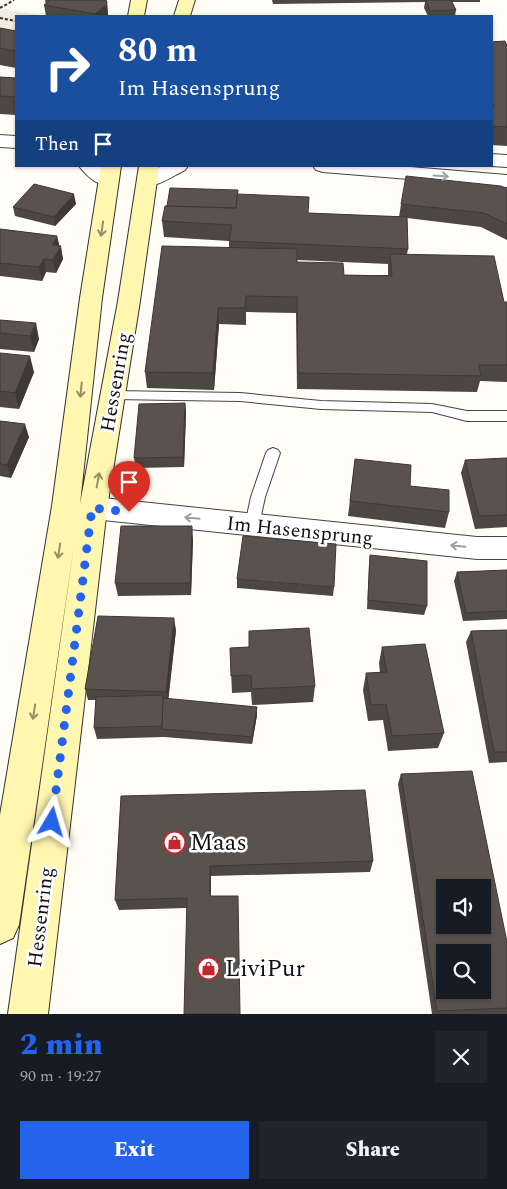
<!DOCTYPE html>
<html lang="en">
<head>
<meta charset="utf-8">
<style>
  :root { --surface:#171b24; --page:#20242c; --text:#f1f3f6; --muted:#9ea1a6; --accent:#2563eb }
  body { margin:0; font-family:Spectral,serif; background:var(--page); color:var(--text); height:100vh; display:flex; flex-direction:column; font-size:19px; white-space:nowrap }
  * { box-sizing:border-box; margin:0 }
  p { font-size:16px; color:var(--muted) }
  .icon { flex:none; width:28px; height:28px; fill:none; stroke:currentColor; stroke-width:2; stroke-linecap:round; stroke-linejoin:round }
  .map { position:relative; height:1014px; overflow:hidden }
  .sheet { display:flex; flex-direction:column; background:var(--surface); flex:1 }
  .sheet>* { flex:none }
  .guide { position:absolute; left:15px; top:15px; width:478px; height:152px; border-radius:0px; box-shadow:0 1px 4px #0004; background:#1a4fa0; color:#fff; overflow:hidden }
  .tools { position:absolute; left:436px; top:879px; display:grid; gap:10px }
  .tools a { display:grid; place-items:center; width:55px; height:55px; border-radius:0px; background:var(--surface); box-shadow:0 1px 4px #0004; font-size:25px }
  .pin { position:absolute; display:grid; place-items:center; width:42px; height:42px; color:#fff; margin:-51px -21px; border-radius:50% 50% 50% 0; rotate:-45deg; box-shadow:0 0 5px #0007 }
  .pin .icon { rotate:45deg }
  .me { position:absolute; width:55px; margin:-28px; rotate:7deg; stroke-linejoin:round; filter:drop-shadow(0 0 4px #0008) }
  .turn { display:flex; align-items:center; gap:18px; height:105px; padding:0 20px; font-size:22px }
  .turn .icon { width:65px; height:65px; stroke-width:2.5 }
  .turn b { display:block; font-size:35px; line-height:42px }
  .then { display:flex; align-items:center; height:48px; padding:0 20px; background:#0003; gap:10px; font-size:19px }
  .round { display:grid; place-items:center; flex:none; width:52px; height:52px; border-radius:0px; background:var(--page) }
  .summary { display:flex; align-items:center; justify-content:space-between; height:85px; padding:0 20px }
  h1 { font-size:30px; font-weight:800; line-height:38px; color:var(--accent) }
  .cta { display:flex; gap:10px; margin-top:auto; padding:10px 20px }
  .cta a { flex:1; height:58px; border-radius:0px; background:var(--accent); color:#fff; font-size:20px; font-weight:800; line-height:58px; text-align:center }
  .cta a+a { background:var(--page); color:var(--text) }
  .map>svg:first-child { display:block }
</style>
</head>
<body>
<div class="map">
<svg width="507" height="1014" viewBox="0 0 507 1014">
  <rect width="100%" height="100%" fill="#fffdf5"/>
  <path fill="#f1ede2" d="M0,8L45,16H16V48L0,44Z"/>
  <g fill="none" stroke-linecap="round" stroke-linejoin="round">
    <defs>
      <path id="lane" d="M113,391L240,393L321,401L432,404L467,411H507V421H467L432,412L321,409L240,401L113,399L107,395Z
        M273,448L278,450L280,453L265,497L259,525L257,529L252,531L247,529L245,525L251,497L266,453L268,450Z"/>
      <path id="street" d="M0,135L16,136V148L0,147Z
        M491,154L507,155V167L491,166Z
        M79,166H102L118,181L115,185C101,189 87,177 79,166Z
        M162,166H188L185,170C171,177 155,189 140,185L137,181L140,177Z
        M313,166H398L507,175V187L323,172L316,170Z
        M93,497L477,537H507V559H477L93,519L83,516L79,508L83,500Z"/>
      <path id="secondary" d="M131,0H147L144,16H128Z
        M179,0H195L190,16H174Z
        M101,166H121L102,298L80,504L118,301L139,166H159L140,301L107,508L48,1014H8L74,545L19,925L13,938L0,944V815L52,506L80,298Z"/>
    </defs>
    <use href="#lane" stroke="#444" stroke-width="2"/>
    <use href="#street" stroke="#444" stroke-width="2"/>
    <use href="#secondary" stroke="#333" stroke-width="2"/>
    <path stroke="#333" stroke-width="2" stroke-dasharray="3 2" stroke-linecap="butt" d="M0,8L14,0
      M0,18L16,21"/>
    <use href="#lane" fill="#fff" fill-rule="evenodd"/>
    <use href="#street" fill="#fff" fill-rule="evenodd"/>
    <use href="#secondary" fill="#fff6b0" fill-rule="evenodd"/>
  </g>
  <path fill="#4d4742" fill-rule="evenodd" d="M45,0H106L107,2L108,16H46L44,5L46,4Z
    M272,0H480V2H452L456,10L455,16H428L424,8L425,2L273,4Z
    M0,28L16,31V68L0,65Z
    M491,42L507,46V146L491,145Z
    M0,77L16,78V115L0,114Z
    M507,189V240L481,227L407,218L408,249L407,254L504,302H507V382L480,381L477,392L297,389L296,313L246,312V325L219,324L214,390L147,388L145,372L229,248V241L164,237L162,221L308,213L399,217L401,204ZM297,260L388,264V275H344L297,262Z
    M76,204L55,226L15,216L13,207Z
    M0,229L57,236L59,245L63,259L56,273L46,272L42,281L0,276Z
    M0,320L39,339L34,352L0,349Z
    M0,353L34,372L19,409L0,407Z
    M185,403L186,413L184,467L136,468L134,458Z
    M0,421L29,437L11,478L0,476Z
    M507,458V527L475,529L461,473L465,460Z
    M355,459L449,512L445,528L348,516Z
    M193,539L191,595L118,596L115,583Z
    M370,555L427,606L424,615L367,609L369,564Z
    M507,570V619L463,621L454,581L457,572Z
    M237,579L334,587L333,596L237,588Z
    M176,630L168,699L257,707V715L252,744L164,737L97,739L94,728L96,700H88L85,689Z
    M507,630V762L489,763L466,642L471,631Z
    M249,631L315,686L313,702L252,705L251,692L232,693L230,648L249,647Z
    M382,647L444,733L438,748L388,751L383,720L368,721L363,690L366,673H380L379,663Z
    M401,774L507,942V1014H432L398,784Z
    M121,796L373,861L370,872L211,876V896L186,908L119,910L115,900Z"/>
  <path fill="#3f3936" d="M107,2L108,16H95V14Z
    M74,194L76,204L55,226L54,217Z
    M57,236L60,248L61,246L63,259L56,273L53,260V245Z
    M44,259L46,272L42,281L39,267Z
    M218,308L219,324L214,390L213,373Z
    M36,323L39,339L34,352L30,336Z
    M30,356L34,372L19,409L15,393Z
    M185,403L186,413L184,467L183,457Z
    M25,424L29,437L11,478L7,465Z
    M192,526L193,539L191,595L190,583Z
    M174,618L176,630L168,703L166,692Z
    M257,707V715L252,744V737Z
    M210,866L211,876V907L210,896Z"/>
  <path fill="#5a524d" stroke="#3f3936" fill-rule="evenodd" d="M50,0H106L107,2L106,5L95,14L44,5Z
    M426,0H451L456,10L430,11Z
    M0,28L16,31V51L0,48Z
    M505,41L507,46V127L491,126V107H494L491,100V42Z
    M0,77L16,78V97L0,96Z
    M406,176L501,186L507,189V224L484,213L401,204Z
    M34,184L74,194L54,217L13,207Z
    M170,188L238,190L236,208L167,206Z
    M237,194L309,197L308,213L407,217L408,249L229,241L232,225L162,221L165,206L236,208Z
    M0,229L57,236L53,245L61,246L53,260L44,259L39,267L0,263Z
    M162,246L297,249V262L343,263L344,275L392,276L390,254L494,256L504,302H507V365H479L481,376L298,373L297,297L246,296L245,308H218L213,373L145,372Z
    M0,320L36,323L30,336L0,333Z
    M0,353L30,356L15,393L0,391Z
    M185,403L183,457L134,458L139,404Z
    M0,421L25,424L7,465L0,464Z
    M507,458V515L479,516L465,460Z
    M355,459L411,465L410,486L449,490V512L350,501Z
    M121,526H192L190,583H115Z
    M243,536L336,544L334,587L237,579Z
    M370,555L427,561V606L368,600Z
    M507,570V611L466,613L457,572Z
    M98,616L174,618L166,692L85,689Z
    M309,628L315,686L252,689L251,675L231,676L230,648L249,647V631Z
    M507,630V752H494L471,631Z
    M425,644L444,733L392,736L386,704L371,705L366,673L387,672L382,647Z
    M163,695L162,726L94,728L96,697Z
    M163,698L257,707L252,737L162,729Z
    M472,771L507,942V1008L437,1011L401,774ZM445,888H482V925H445ZM445,952H482V990H445Z
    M365,790L373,861L210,866V896H238L240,1014H184L187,898L115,900L121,796Z"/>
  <defs><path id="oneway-shaft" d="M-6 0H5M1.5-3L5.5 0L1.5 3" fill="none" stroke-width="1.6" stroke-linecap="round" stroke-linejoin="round" transform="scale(1.25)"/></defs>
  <g stroke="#a0a0a0">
    <use href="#oneway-shaft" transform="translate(441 176) rotate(4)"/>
    <use href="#oneway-shaft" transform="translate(192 518) rotate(-174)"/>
    <use href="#oneway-shaft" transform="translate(458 546) rotate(-174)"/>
  </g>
  <g stroke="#948f68">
    <use href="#oneway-shaft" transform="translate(102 229) rotate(98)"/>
    <use href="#oneway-shaft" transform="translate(81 390) rotate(96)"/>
    <use href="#oneway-shaft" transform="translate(98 480) rotate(-80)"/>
    <use href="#oneway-shaft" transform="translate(59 551) rotate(99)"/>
    <use href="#oneway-shaft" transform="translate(34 712) rotate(99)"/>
  </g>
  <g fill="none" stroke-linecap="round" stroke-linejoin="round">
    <path stroke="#2563eb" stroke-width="9" stroke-dasharray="0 16.2" d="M52,822L92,508L129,512"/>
  </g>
  <defs>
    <symbol id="shop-ring" viewBox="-11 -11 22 22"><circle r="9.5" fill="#fff" stroke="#c4262e" stroke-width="1.5"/><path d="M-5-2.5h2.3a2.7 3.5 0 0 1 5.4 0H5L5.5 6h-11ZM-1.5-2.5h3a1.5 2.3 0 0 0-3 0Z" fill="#c4262e"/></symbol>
  </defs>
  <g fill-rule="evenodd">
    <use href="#shop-ring" x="162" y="830" width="25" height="25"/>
    <use href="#shop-ring" x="196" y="956" width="25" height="25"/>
  </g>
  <g text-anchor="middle" stroke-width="5" stroke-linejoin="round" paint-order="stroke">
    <g font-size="20" fill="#111" stroke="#fff">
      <text transform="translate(115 382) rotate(-80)" y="7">Hessenring</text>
      <text transform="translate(300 530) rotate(6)" y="7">Im Hasensprung</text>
      <text transform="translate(40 917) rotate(-83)" y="7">Hessenring</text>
    </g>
    <g font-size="24" fill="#111" stroke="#fff" text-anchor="start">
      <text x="190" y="850">Maas</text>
      <text x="225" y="976">LiviPur</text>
    </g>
  </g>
</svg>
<div class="tools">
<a><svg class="icon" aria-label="sound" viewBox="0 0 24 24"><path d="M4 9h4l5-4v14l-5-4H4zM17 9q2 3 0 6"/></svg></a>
<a><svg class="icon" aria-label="search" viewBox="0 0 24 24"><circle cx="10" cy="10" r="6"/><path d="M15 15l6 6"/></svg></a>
</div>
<div class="pin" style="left:129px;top:512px;background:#d93025"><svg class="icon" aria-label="arrive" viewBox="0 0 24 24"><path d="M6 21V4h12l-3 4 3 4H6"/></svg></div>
<svg class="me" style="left:52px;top:822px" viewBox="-20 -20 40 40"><path d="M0-17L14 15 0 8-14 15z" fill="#2563eb" stroke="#fff" stroke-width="4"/></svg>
<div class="guide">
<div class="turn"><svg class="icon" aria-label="right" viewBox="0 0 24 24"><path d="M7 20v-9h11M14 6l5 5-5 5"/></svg><div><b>80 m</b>Im Hasensprung</div></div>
<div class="then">Then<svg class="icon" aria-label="arrive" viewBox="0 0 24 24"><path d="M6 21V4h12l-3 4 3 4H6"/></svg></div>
</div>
</div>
<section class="sheet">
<div class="summary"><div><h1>2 min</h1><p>90 m · 19:27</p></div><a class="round"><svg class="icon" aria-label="close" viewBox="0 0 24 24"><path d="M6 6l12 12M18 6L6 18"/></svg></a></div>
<div class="cta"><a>Exit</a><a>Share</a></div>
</section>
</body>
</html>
